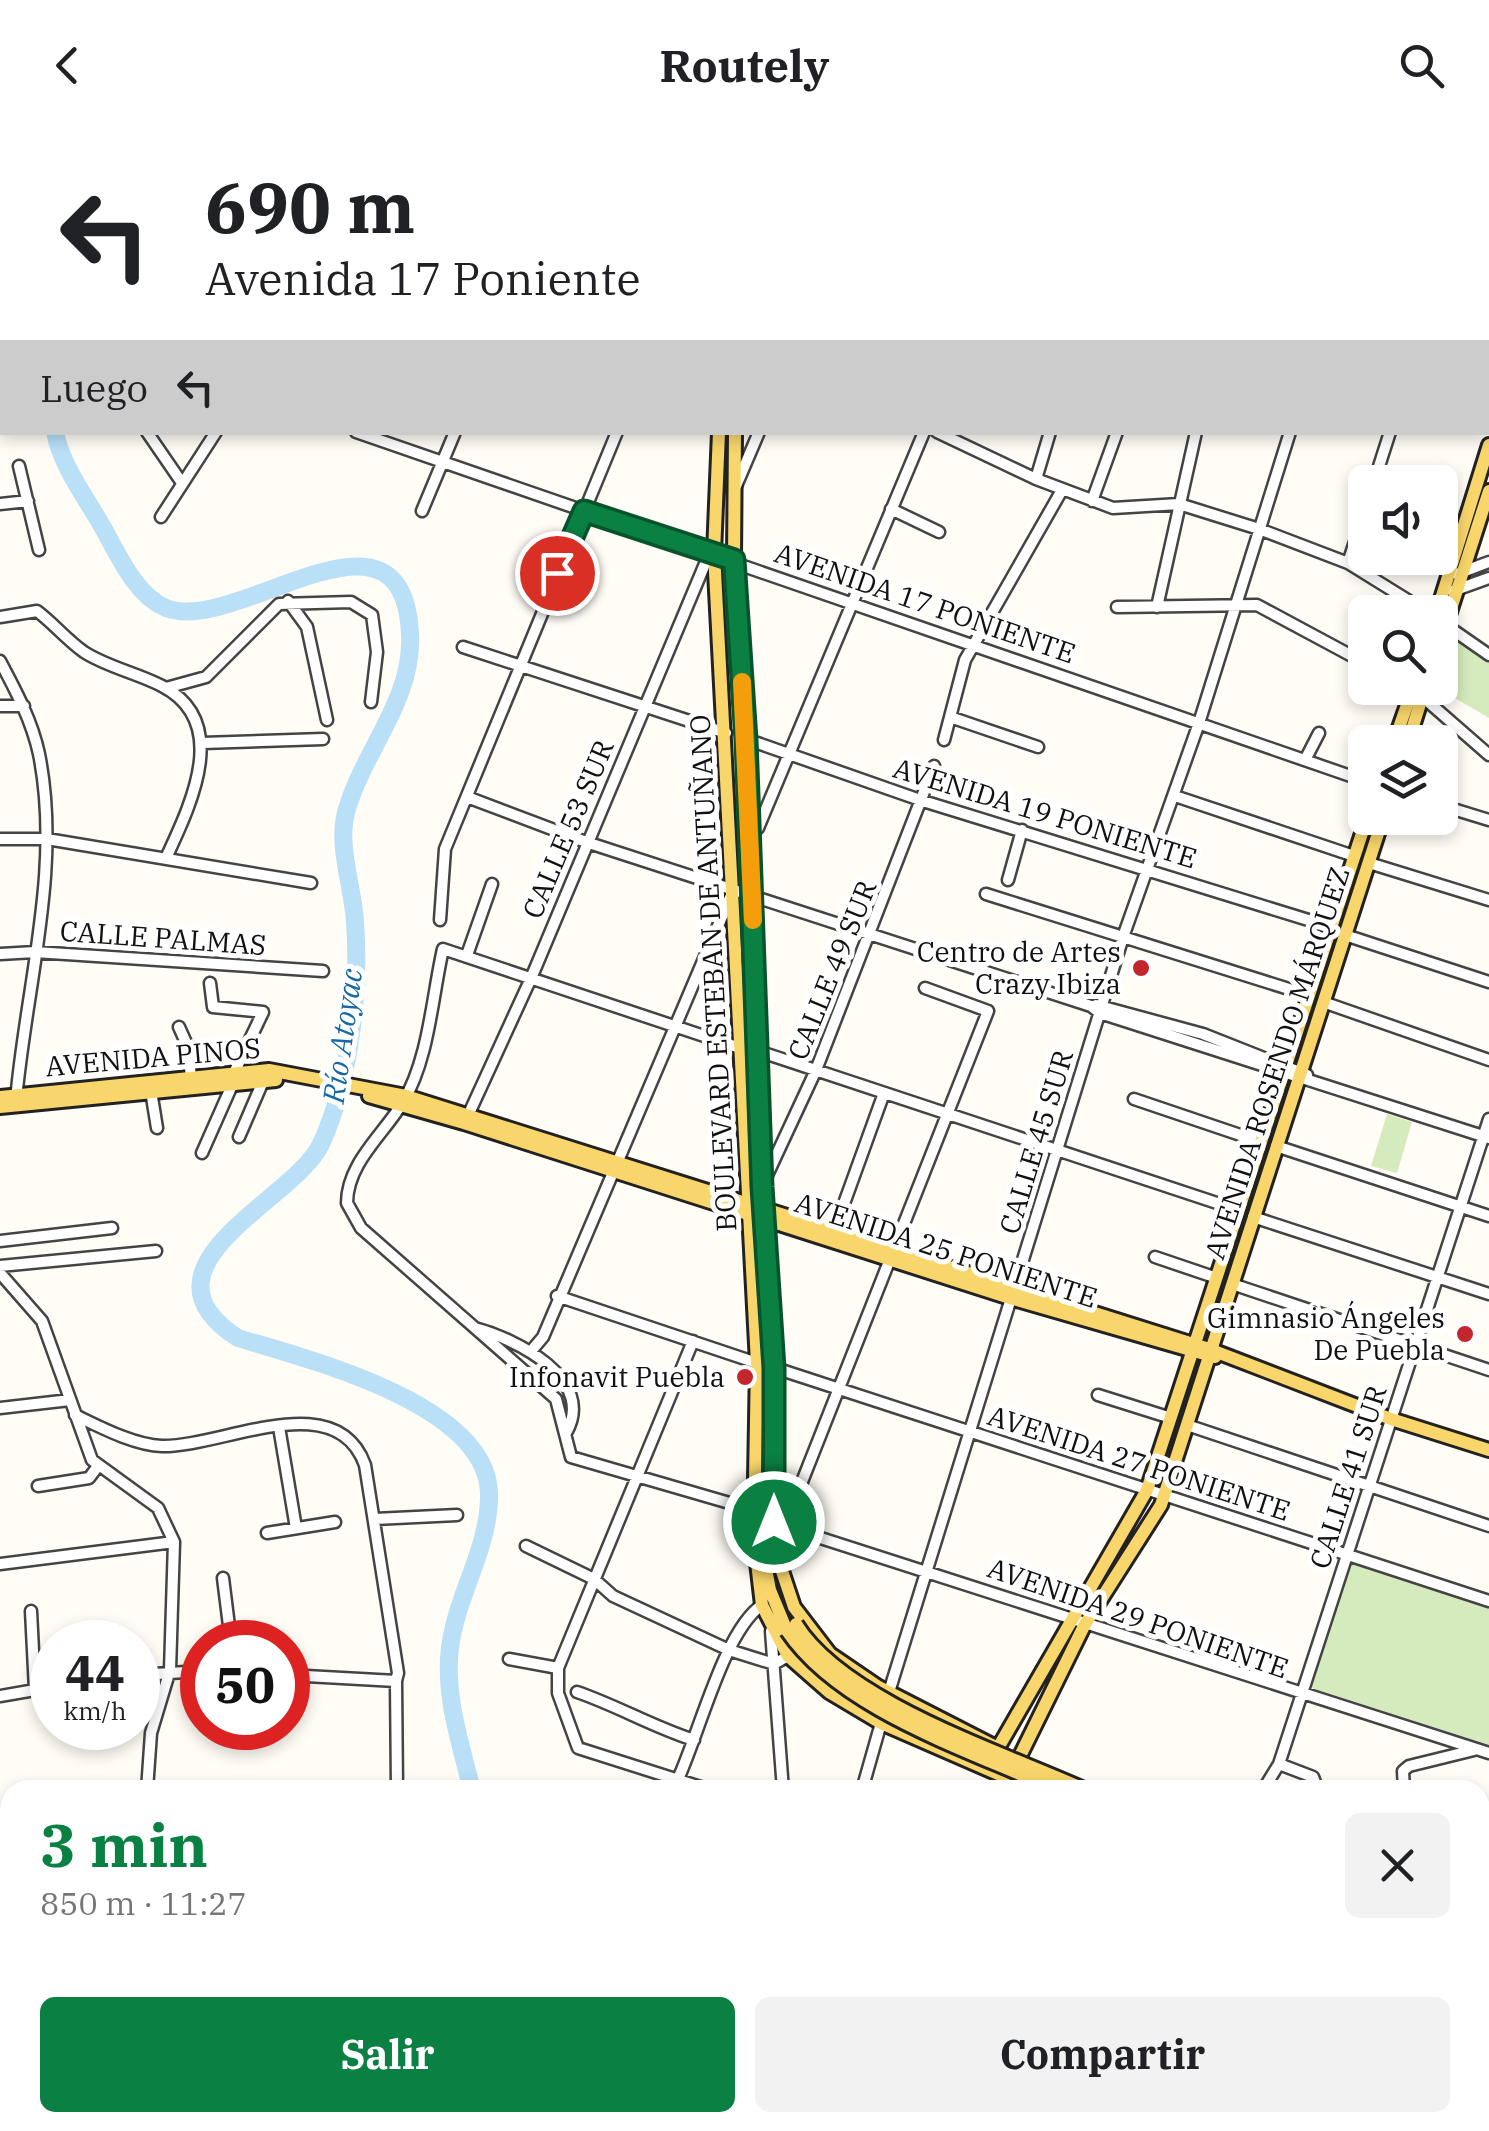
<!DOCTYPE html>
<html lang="es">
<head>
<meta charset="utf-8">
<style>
  :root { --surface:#fff; --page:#f2f2f2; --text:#202124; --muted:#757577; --accent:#0b8043 }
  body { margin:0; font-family:"IBM Plex Serif",serif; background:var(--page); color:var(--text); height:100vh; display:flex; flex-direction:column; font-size:38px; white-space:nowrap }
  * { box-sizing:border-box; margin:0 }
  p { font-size:32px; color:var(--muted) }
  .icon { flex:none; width:55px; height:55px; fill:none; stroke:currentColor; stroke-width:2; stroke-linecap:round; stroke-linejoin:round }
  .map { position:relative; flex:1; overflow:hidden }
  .panel { position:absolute; left:0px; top:1650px; width:1490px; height:352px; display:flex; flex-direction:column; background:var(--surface); border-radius:30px 30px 0 0; box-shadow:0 5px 15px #0003 }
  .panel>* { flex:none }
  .banner { position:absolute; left:0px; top:0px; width:1490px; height:305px; box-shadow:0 5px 15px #0003; background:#fff; color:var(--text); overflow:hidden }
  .fabs { position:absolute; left:1348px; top:335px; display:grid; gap:20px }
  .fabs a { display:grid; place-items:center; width:110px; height:110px; border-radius:15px; background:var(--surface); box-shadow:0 5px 15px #0003; font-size:50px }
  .speed { position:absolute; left:30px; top:1490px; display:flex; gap:20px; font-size:50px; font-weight:700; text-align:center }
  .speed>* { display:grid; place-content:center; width:130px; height:130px; border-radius:50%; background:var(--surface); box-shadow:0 5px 15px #0003; line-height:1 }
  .speed small { font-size:25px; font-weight:400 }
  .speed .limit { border:15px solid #d22; background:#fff; color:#111 }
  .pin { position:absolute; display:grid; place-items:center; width:85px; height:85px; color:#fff; margin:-42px; border:5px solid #fff; border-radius:50%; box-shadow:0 2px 10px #0007 }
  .me { position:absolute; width:110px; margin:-55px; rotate:0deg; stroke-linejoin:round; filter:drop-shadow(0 0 8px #0008) }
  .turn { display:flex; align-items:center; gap:35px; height:210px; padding:0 40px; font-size:45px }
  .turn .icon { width:130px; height:130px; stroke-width:2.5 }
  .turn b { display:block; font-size:70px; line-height:85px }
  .then { display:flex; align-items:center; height:95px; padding:0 40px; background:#0003; gap:20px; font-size:38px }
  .round { display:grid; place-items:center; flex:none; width:105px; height:105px; border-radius:15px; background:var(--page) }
  .head { display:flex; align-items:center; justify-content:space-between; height:170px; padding:0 40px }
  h1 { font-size:60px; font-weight:700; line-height:75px; color:var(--accent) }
  .primary-button { display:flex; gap:20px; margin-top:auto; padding:20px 40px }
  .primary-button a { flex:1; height:115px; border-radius:15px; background:var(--accent); color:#fff; font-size:40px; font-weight:700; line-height:115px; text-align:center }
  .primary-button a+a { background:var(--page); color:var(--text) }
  header { display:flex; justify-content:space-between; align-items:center; height:130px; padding:0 40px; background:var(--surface); font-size:45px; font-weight:700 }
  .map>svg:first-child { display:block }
</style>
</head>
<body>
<header><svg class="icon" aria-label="back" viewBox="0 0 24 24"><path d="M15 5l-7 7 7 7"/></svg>Routely<svg class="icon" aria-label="search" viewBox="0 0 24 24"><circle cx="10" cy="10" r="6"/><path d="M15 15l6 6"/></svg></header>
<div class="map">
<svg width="1489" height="2001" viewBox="0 0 1489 2001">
  <rect width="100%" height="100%" fill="#fffdf5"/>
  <path fill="#d5ebbd" d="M1451,504L1489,530V588L1438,558Z
    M1387,984L1412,992L1397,1043L1371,1036Z
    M1350,1432L1489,1477V1615L1309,1557Z"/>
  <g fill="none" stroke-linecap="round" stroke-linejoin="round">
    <path stroke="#b9e0f7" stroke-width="18" d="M125,2V0
      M55,302C62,337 85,366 102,396C118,424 135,465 166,478C236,506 402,354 410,503C414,569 364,620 347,679C336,714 353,756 355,792C360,861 350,951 321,1014C295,1070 127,1136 238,1208C307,1229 488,1274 489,1364C490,1417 456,1466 450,1518C444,1566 461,1615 472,1660
      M617,1992L620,2001"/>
    <defs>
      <path id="minor" d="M3,0L4,2
        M637,0L644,2
        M1093,0L1100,2
        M419,2L421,0
        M580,2L581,0
        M749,2L750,0
        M891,2L893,0
        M1050,2L1051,0
        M1265,2L1266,0
        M1364,2V0
        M1465,2L1466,0
        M1488,66H1489
        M1488,85L1489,86
        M0,86L2,85
        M1488,253L1489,254
        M0,263L2,262
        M1488,275L1489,276
        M147,302L182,353
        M356,302L1365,651
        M937,302L1036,349L1113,378L1179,374L1259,399L1348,433L1427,482
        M19,336L39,420
        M1036,349L1050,302
        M1374,352L1390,302
        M736,356L759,302
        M1092,371L1117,302
        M0,374L28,371
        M891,379L939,402
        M422,381L455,302
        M161,387L216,302
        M1348,433L1365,381
        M1457,444L1489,432
        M1453,461L1489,448
        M288,471L307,497L327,590
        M1117,477L1257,475L1365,533
        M1157,477L1196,302
        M0,487L37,481C53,493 67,510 84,522C107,537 137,543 162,556C232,592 190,676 166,728
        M1440,491L1489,525
        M463,517L726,603
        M0,531C16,561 32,591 39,624C62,738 26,856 16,970
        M166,558L206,547L279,474L351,472L372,485L377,522L371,572
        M1418,563L1489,625
        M0,576H24
        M950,587L1038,617
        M746,609L923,671L1331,797
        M944,610L965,530L1062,360
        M203,613L323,609
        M1305,630L1319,603
        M1175,666L1354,726
        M467,667L586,712L1091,876L1100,883L1489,1008
        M1440,675L1489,690
        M749,704L758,698L924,302
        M0,709H47L311,753
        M1369,733L1489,770
        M1008,750L1022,700
        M986,764L1308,865
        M440,790L445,719L617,302
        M1345,805L1489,852
        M0,824L35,822L323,841
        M467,825L492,754
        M210,853L213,877L263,882L234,943
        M1323,872L1489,930
        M1096,875L1203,904L1307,945
        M179,897L188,917L191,948
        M740,918L443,819C432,867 429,929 403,972C384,1004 347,1033 347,1073L361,1098L556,1269L571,1327L757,1381
        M758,921L1238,1080
        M151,961L157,998
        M1134,969L1261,1012
        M466,990L532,846L710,422
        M239,1007L264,949
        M1276,1016L1489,1086
        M202,1023L233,953
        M762,1056L816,940L934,636
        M1253,1087L1489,1164
        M833,1104L884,963
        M0,1111L112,1098
        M1155,1127L1217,1148
        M0,1136L156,1121
        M0,1143L42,1191L92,1330L158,1378L174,1412L170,1540L151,1603L147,1660
        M1232,1154L1489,1240
        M557,1166L757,1233
        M475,1198C516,1209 597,1249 566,1303
        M693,1211L558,1538V1563L578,1618L710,1660
        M532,1220L543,1207L732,763
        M775,1238L1489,1471
        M1098,1265L1171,1288
        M0,1278L70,1270
        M75,1285C100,1297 134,1315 162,1316C223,1317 336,1255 365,1335L398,1543L396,1551L288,1545
        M1187,1295L1489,1396
        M279,1297L296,1398
        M38,1356L89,1348L98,1336
        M375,1389L457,1385
        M775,1392L794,1372L988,881L925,858
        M774,1393L1489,1623
        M267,1403L335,1392
        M526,1416L594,1449L613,1466L729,1520L774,1534L788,1526
        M0,1434L174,1412
        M223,1448L231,1512
        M31,1481L35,1560
        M771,1501L783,1660
        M509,1529L558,1538
        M138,1545L202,1541
        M396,1551L397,1660
        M577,1562C618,1576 653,1597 694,1610
        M889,1562L1123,807L1199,593L1290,302
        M0,1566L52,1557
        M1279,1634L1313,1647L1318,1660
        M673,1660C697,1614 722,1502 762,1475
        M862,1660L881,1593
        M1263,1660L1279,1634L1489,989
        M1404,1660L1403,1641L1409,1636L1474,1620
        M0,1745L10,1742
        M0,1812L10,1855
        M43,1992L45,2001
        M189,1992L191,2001
        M441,1992L445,2001
        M752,1992L757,2001
        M1300,1992L1307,2001
        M481,2001L508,1992
        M967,2001L999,1992"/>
      <path id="major" d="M715,0L716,2
        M162,2L176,0
        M276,2L290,0
        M735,2V0
        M0,31H2
        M0,55L2,54
        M719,302L714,423L757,1233L754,1407L762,1475L788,1526L829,1562L881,1593L1035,1660
        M735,302L734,429L746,609L762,1057L775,1238L777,1426L794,1477L830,1524L877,1556L996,1617
        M1437,482L1489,315
        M1440,513L1489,361
        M1394,612L1413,558
        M1408,612L1425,558
        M369,966L464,993L1010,1168L1215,1227
        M0,967L269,940L406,966L1209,1219L1391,1289L1489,1320
        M0,977L276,950
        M761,1413L770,1460L787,1501
        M1002,1624L998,1618L1147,1360L1367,688
        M1019,1628L1084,1496L1161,1375L1383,688
        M1480,1803L1489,1785
        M1480,1822L1489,1825
        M1480,1832L1489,1834
        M1480,1877L1489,1858
        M1480,1895L1489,1887
        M1175,1992L1179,2001
        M1190,1992L1195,2001
        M1385,2001L1389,1992
        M1422,2001L1426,1992"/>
    </defs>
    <use href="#minor" stroke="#444" stroke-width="15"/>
    <use href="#major" stroke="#222" stroke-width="18"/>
    <use href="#minor" stroke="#fff" stroke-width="10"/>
    <use href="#major" stroke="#f9d66b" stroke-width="12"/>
    <defs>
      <path id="major-bridge" d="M796,1494C843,1571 1002,1622 1086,1660
        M787,1501C841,1581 970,1620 1056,1660"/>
    </defs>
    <use href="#major-bridge" stroke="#222" stroke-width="18" stroke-linecap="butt"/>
    <use href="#major-bridge" stroke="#f9d66b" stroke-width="12"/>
  </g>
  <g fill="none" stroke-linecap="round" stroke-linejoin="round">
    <defs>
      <path id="route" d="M557,443L584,381L734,430L746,610L762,1057L774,1238V1392"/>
    </defs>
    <use href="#route" stroke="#07532c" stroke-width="25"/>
    <use href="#route" stroke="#0b8043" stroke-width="18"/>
    <path stroke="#f59e0b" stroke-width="18" d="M742,552L753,790"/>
  </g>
  <g fill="#c4262e" stroke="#fff" stroke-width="4">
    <circle cx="1141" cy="838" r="10"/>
    <circle cx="1465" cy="1204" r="10"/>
    <circle cx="745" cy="1247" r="10"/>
  </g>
  <g text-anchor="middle" stroke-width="10" stroke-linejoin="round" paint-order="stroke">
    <g font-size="28" fill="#111" stroke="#fff">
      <text transform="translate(925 473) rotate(19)" y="10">AVENIDA 17 PONIENTE</text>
      <text transform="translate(1045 683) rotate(17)" y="10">AVENIDA 19 PONIENTE</text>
      <text transform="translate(568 699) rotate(-67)" y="10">CALLE 53 SUR</text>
      <text transform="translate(163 808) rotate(4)" y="10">CALLE PALMAS</text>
      <text transform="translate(832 840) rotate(-68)" y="10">CALLE 49 SUR</text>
      <text transform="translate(713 843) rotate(-93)" y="10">BOULEVARD ESTEBAN DE ANTUÑANO</text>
      <text transform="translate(153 927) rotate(-5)" y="10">AVENIDA PINOS</text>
      <text transform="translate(1277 933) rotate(-72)" y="10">AVENIDA ROSENDO MÁRQUEZ</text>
      <text transform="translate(1036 1012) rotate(-73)" y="10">CALLE 45 SUR</text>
      <text transform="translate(946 1120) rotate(18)" y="10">AVENIDA 25 PONIENTE</text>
      <text transform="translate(1139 1333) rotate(18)" y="10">AVENIDA 27 PONIENTE</text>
      <text transform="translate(1348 1347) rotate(-72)" y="10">CALLE 41 SUR</text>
      <text transform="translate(1138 1488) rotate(19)" y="10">AVENIDA 29 PONIENTE</text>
    </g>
    <g font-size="28" fill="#111" stroke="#fff" text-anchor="end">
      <text x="1121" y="832">Centro de Artes<tspan x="1121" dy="32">Crazy Ibiza</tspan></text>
      <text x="1445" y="1198">Gimnasio Ángeles<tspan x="1445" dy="32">De Puebla</tspan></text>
      <text x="725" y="1257">Infonavit Puebla</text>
    </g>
    <g font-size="30" font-style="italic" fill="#1768a6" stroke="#fff">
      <text transform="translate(343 906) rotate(-82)" y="10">Río Atoyac</text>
    </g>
  </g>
</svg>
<div class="fabs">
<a><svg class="icon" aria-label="sound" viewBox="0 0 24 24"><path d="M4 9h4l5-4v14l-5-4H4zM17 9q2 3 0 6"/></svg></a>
<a><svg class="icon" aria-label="search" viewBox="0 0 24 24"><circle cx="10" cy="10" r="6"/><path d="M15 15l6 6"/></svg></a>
<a><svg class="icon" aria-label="layers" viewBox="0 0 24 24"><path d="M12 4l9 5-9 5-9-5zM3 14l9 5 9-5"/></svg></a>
</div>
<div class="speed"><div>44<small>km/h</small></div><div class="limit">50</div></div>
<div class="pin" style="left:557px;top:443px;background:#d93025"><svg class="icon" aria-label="arrive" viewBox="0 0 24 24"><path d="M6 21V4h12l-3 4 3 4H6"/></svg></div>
<svg class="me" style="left:774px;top:1392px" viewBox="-20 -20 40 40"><circle r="17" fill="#0b8043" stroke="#fff" stroke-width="3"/><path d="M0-11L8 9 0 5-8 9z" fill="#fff"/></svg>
<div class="banner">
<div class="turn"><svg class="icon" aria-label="left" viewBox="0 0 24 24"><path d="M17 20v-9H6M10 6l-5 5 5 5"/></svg><div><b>690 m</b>Avenida 17 Poniente</div></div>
<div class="then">Luego<svg class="icon" aria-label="left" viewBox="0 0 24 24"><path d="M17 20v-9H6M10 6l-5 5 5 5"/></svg></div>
</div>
<section class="panel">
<div class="head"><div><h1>3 min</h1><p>850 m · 11:27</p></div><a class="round"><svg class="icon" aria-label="close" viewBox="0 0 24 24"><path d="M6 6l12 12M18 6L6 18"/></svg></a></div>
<div class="primary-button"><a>Salir</a><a>Compartir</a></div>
</section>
</div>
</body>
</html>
